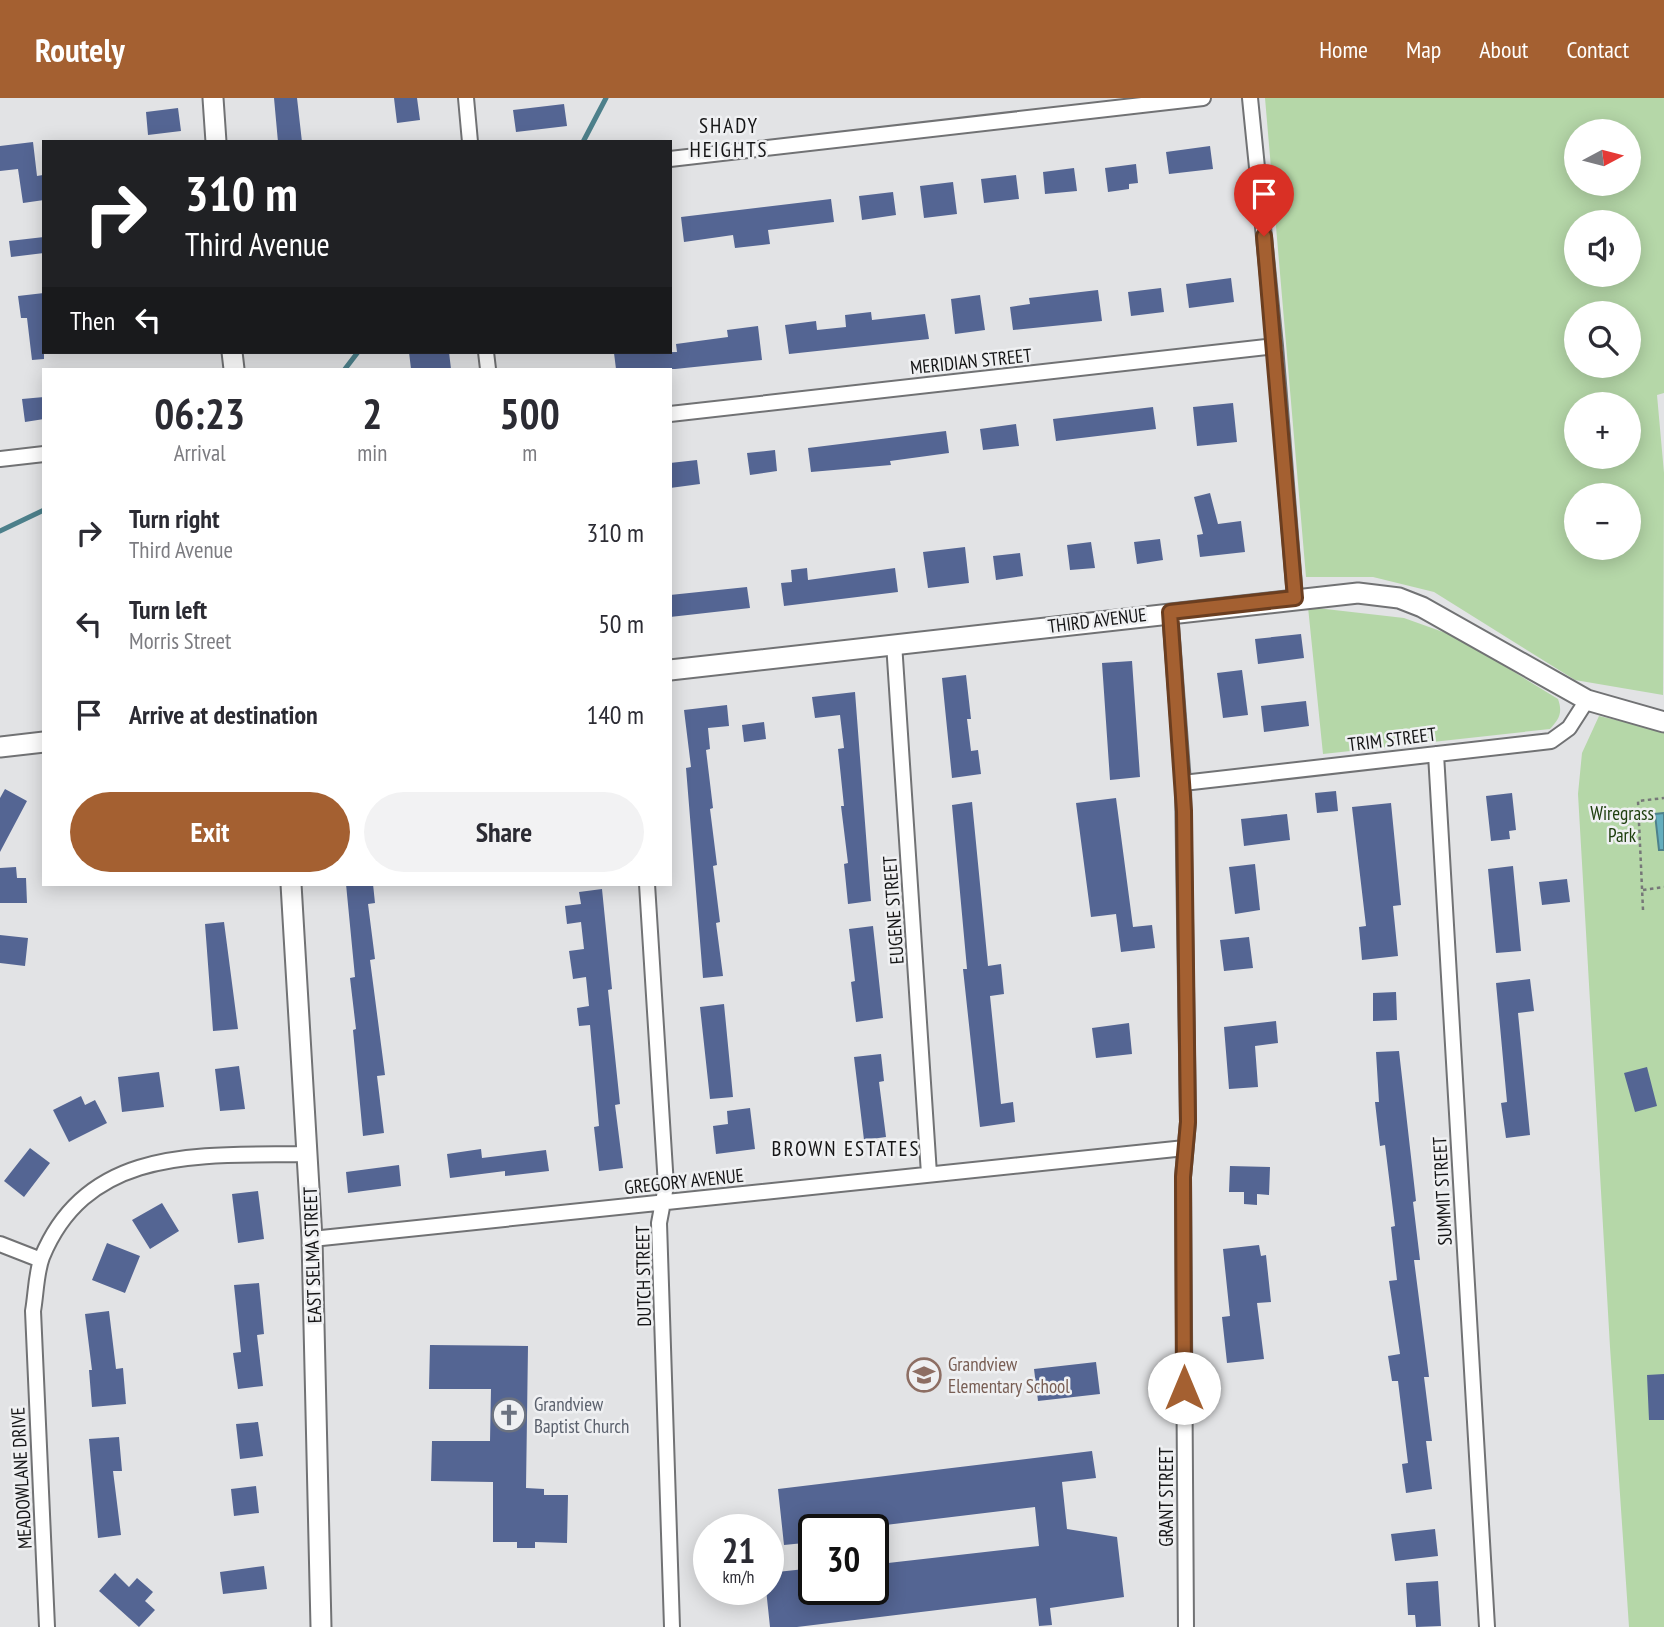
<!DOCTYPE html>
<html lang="en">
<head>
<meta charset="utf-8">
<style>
  :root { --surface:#fff; --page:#f2f2f3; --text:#2b2b33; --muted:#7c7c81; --accent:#a46031 }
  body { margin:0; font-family:"PT Sans Narrow",sans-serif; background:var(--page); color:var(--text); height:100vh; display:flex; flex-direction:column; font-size:26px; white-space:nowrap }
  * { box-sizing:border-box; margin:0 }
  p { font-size:23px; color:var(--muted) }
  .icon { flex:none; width:38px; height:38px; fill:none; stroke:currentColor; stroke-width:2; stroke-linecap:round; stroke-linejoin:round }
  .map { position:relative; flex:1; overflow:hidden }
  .side { position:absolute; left:42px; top:270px; width:630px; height:518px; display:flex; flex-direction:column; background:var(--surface); border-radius:0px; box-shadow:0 4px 18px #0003 }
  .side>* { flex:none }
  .guide { position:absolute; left:42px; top:42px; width:630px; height:214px; border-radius:0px; box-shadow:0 4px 18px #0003; background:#202124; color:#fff; overflow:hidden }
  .needle { width:46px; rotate:83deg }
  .fabs { position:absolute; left:1564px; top:21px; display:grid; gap:14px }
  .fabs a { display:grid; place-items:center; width:77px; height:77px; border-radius:50%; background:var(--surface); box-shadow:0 4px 18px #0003; font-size:35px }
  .speed { position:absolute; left:693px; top:1416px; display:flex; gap:14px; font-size:35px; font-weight:700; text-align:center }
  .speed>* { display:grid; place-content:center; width:91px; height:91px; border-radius:50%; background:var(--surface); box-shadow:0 4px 18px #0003; line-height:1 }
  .speed small { font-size:18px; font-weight:400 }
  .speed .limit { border:4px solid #111; border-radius:10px; background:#fff; color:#111 }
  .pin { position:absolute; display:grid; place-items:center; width:60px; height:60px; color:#fff; margin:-72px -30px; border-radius:50% 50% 50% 0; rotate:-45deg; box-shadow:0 0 7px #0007 }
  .pin .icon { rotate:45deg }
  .me { position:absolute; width:77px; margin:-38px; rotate:0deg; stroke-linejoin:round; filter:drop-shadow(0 0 5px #0008) }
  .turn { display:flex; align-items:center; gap:24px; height:147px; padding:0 28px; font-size:32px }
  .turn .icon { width:91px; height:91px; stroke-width:2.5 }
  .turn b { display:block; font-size:49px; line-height:60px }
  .then { display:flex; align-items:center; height:66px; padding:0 28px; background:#0003; gap:14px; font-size:26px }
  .eta { display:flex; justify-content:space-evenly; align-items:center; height:119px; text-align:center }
  .eta b { font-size:42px; font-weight:600; line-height:49px }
  .primary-button { display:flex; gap:14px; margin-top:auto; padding:14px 28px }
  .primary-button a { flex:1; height:80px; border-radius:42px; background:var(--accent); color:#fff; font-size:28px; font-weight:600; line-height:80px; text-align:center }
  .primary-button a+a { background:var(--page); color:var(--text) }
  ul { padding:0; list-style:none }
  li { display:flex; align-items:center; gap:21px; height:91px; padding:0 28px }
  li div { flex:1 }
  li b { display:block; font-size:26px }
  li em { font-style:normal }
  header { display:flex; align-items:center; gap:42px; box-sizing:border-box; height:98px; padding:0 35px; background:var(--accent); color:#fff }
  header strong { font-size:33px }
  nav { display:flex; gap:38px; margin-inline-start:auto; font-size:24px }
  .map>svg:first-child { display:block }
</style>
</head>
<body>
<header>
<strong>Routely</strong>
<nav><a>Home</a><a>Map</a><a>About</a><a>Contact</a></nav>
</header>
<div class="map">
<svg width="1664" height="1529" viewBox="0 0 1664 1529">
  <rect width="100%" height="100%" fill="#e2e3e5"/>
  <path fill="#b5d7a8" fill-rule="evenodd" d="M1265,0H1664V295L1657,297L1664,375L1663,597L1575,582L1434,494L1373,479H1306ZM1577,33H1629V86H1577ZM1577,124H1629V177H1577ZM1577,215H1629V268H1577ZM1577,306H1629V359H1577ZM1577,397H1629V450H1577Z
    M1308,509L1404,520L1457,539L1558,601C1563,615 1559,621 1550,631L1323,656Z
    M1599,618L1664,633V1529H1629L1610,1249L1578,696L1582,655Z"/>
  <path fill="#65aebd" stroke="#4d808b" stroke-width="2" d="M1664,715V752H1659L1655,716Z"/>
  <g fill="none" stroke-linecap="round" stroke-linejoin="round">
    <path stroke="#4d808b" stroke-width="5" d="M583,44L606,0
      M345,271L358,254
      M0,433L44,412"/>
  </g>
  <path fill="#546593" d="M274,0H297L302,44H278Z
    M394,0H417L420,22L397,25Z
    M564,6L567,28L516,34L513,12Z
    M178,10L181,33L148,37L146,14Z
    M33,44L37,78L43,77L44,102L23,105L18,71L0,73V48Z
    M1210,48L1213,71L1169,76L1166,54Z
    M1136,66L1138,85L1129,86V91L1108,94L1105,70Z
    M1074,70L1077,93L1045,96L1043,74Z
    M1016,77L1019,101L984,105L981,81Z
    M953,84L957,116L924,120L920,88Z
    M893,94L896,117L862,122L859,98Z
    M831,101L834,124L768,132L770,146L735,150L733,137L684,144L681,119Z
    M44,139V155L11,159L9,143Z
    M1231,180L1234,204L1189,210L1186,186Z
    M1161,190L1164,214L1131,218L1128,194Z
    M1098,192L1102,223L1013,232L1010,209L1030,206L1029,200Z
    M44,195V261L32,262L27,220H21L18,198Z
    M980,197L985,232L955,236L951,201Z
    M871,214L872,222L925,216L929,241L789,256L785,227L816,223L817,232L846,229L845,217Z
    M758,228L762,262L675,271H616L614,255L677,254L676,246L728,239L727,232Z
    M409,254H449L451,271H411Z
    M44,299V321L25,324L22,301Z
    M1233,305L1237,344L1197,348L1193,309Z
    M1153,309L1156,331L1056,343L1053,321Z
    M1016,326L1019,348L983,352L980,331Z
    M946,333L949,355L890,363L891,367L811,374L808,350Z
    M775,352L777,373L750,377L747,355Z
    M697,362L700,386L670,390V365Z
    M1210,395L1218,426L1241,423L1245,454L1200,459L1197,437L1203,436L1194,399Z
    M1160,441L1163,462L1137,466L1134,444Z
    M1091,444L1095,470L1070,472L1067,447Z
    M965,449L969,485L928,490L923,454Z
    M1020,455L1023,478L996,482L993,458Z
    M807,470L808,482L895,470L898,494L784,508L781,485L792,484L791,472Z
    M747,489L750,510L670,519V497Z
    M1301,536L1304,560L1258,566L1255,541Z
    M1132,563L1140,679L1110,682L1102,565Z
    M1242,572L1248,617L1223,620L1217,575Z
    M966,577L971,621H967L971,653L978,652L981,676L952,680L942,580Z
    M855,594L871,803L848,806L844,766L848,765L841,708H844L838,651L844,650L840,617L815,620L812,599Z
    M1306,603L1309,628L1264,634L1261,608Z
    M727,607L729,628L708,630L710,651L706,652L713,710L710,711L717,767L713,768L720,824L716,825L723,878L703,880L686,670L691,669L684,612Z
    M764,624L766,641L744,644L742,627Z
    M5,691L27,703L0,754V700Z
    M1336,693L1338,713L1317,715L1315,695Z
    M1512,695L1516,732L1509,733L1510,741L1491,743L1486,698Z
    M1116,700L1133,829L1152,827L1155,850L1121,854L1116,816L1091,819L1076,705Z
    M972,704L988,868L1001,866L1004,896L990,898L1001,1006L1013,1004L1015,1024L980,1029L963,871H967L952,707Z
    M1391,705L1401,807L1393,808L1398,858L1362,862L1359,829L1366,828L1352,709Z
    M1287,716L1290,742L1244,748L1241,721Z
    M1255,766L1260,812L1235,816L1229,769Z
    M1513,768L1521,853L1496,855L1488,771Z
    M16,769L17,780H26L27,805H0V770Z
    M1567,781L1570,804L1542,807L1539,784Z
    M346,786H373L375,805L368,806L375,861L370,862L385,977L377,978L384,1035L363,1038L353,932L356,931L350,880L355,879Z
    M602,791L612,891L608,892L620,1006L615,1007L623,1070L599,1073L594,1029L599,1028L590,927L579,928L577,910L589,908L586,879L573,881L569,853L584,851L581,824L567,826L565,808L581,806L579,794Z
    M224,824L238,931L213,933L205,826Z
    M873,828L883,920L856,924L851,884L855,883L849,831Z
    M0,837L28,840L25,868L0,865Z
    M1249,839L1253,870L1224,873L1220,842Z
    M1530,881L1534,913L1518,915L1530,1037L1506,1040L1501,1005L1507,1004L1496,885Z
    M1396,894L1397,922L1373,923V895Z
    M724,906L733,999L710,1001L700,909Z
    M1276,923L1278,945L1255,948L1258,989L1229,991L1224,929Z
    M1129,925L1132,956L1096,960L1092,930Z
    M1399,953L1416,1103L1413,1104L1420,1162H1414L1429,1279H1424L1432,1343H1426L1432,1391L1406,1395L1402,1366L1408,1365L1398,1283H1392L1388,1258L1400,1256L1389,1183L1397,1182L1391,1129L1395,1128L1385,1047L1380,1048L1375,1004H1379L1376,954Z
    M881,956L884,983L879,984L886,1039L864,1042L854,959Z
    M239,968L245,1011L220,1013L215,971Z
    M1647,969L1657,1008L1635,1014L1624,975Z
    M159,974L164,1009L122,1014L118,979Z
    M81,998L85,1007L95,1002L107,1025L69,1044L53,1012Z
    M750,1010L755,1051L716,1056L713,1028L728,1026L727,1013Z
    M30,1050L50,1065L24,1099L4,1083Z
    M481,1051L482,1060L546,1052L549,1073L505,1078V1073L450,1080L447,1056Z
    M399,1067L401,1088L348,1095L346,1074Z
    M1230,1068L1270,1069L1269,1097L1257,1096V1107L1244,1106V1094H1229Z
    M258,1093L264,1141L238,1145L232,1096Z
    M162,1105L179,1133L150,1151L132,1122Z
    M107,1145L140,1158L125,1195L92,1182Z
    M1259,1147L1261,1158L1266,1157L1271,1204L1257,1205L1264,1261L1227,1265L1222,1219L1230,1218L1223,1151Z
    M259,1185L264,1236L257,1237L263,1288L238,1291L233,1255L241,1254L234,1187Z
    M109,1213L116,1271L123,1270L126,1306L92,1309L89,1272H92L85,1216Z
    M430,1247L528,1248L526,1390L544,1391V1397H568L567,1445L535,1444V1450H517V1444H493V1384L431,1383L432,1343H490L491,1291H429Z
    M1096,1264L1100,1296L1038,1303L1034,1271Z
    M1664,1276V1322H1649L1647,1277Z
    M258,1324L263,1358L240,1361L236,1326Z
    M119,1339L122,1373H113L121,1437L98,1440L89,1341Z
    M1092,1353L1096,1380L1062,1384L1067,1431L1117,1439L1124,1499L1050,1510L1052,1527L1039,1528L1036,1500L797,1529H770L766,1491L768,1475L814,1470V1491H873V1476L886,1479L888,1465L1039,1448L1035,1409L844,1432H814V1444L784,1447L778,1391Z
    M256,1388L259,1415L234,1418L231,1391Z
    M1435,1431L1438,1458L1395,1463L1391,1436Z
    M264,1468L267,1491L223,1496L220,1474Z
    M115,1475L129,1489L137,1480L153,1494L145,1503L155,1512L139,1529L99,1493Z
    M1438,1483L1441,1528L1416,1529L1415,1517H1408L1406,1485Z"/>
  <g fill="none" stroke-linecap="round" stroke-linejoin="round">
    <defs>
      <path id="street" d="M466,0L470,44
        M1250,0L1275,248L1295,500
        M670,61L1203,0
        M486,254L488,271
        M670,316L1275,248
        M0,361L44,356
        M1170,514L1183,685L1188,1024L1183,1079L1186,1529
        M894,545L929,1076
        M1436,656L1487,1529
        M1183,685L1551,643L1569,630L1587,602
        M647,786L666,1088L659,1125L672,1529
        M312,1141L1185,1050
        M0,1146L41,1162
        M47,1529L33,1213C36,1196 36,1175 42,1159C89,1045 206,1058 308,1056"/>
      <path id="secondary" d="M213,0L216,44
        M232,254L234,271
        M670,572L1358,495L1399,500L1422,509L1587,602L1664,624
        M0,649L44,644
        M291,786L312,1141L321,1529"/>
    </defs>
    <use href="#street" stroke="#717274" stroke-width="18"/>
    <use href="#secondary" stroke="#717274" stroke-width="23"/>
    <path stroke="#767778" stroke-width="2.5" stroke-dasharray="3.5 3.5" stroke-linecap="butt" d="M1643,792L1664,789
      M1643,812L1638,703L1664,700"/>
    <use href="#street" stroke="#fff" stroke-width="14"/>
    <use href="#secondary" stroke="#fff" stroke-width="19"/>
  </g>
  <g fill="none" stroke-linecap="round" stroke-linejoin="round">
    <defs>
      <path id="route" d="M1184,1290L1183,1079L1188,1024L1184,713L1170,514L1295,500L1264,138"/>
    </defs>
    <use href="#route" stroke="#6b3e20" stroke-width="18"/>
    <use href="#route" stroke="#a46031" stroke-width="12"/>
  </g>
  <defs>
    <symbol id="school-ring" viewBox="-11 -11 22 22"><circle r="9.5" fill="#eff0f2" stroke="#8d6e63" stroke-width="1.5"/><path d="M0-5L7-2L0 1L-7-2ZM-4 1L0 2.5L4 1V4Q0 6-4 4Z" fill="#8d6e63"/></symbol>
    <symbol id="church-ring" viewBox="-11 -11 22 22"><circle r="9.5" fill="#eff0f2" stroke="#6b7280" stroke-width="1.5"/><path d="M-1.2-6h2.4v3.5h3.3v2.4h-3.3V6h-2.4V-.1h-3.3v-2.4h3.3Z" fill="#6b7280"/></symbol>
  </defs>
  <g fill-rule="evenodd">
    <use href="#school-ring" x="905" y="1258" width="38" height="38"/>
    <use href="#church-ring" x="490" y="1298" width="38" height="38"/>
  </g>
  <g text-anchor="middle" stroke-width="5" stroke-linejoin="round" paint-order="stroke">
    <g font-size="19" fill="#151516" stroke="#eff0f2">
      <text transform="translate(971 263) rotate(-6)" y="7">MERIDIAN STREET</text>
      <text transform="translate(1097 522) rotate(-7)" y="7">THIRD AVENUE</text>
      <text transform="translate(1392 641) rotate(-7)" y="7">TRIM STREET</text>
      <text transform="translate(893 812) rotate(-94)" y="7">EUGENE STREET</text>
      <text transform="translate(684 1083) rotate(-6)" y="7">GREGORY AVENUE</text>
      <text transform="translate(1442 1093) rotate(-93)" y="7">SUMMIT STREET</text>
      <text transform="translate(312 1157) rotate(-92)" y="7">EAST SELMA STREET</text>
      <text transform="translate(643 1178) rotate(-91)" y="7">DUTCH STREET</text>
      <text transform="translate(21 1380) rotate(-93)" y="7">MEADOWLANE DRIVE</text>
      <text transform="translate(1166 1399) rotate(-90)" y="7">GRANT STREET</text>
    </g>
    <g font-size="19" fill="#1f400f" stroke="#eff0f2">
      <text x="1622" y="722">Wiregrass<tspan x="1622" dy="22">Park</tspan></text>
    </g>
    <g font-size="19" fill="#785e54" stroke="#eff0f2" text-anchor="start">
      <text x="948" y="1273">Grandview<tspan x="948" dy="22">Elementary School</tspan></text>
    </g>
    <g font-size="19" fill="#5b616d" stroke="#eff0f2" text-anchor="start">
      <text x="534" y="1313">Grandview<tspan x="534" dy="22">Baptist Church</tspan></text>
    </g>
    <g font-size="21" letter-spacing="2" fill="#151516" stroke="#eff0f2">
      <text x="729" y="35">SHADY<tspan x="729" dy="24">HEIGHTS</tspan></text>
      <text x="846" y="1058">BROWN ESTATES</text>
    </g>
  </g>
</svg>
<div class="fabs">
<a><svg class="needle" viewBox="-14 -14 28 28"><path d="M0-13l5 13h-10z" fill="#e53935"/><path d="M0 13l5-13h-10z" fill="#7c7c81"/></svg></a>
<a><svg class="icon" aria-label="sound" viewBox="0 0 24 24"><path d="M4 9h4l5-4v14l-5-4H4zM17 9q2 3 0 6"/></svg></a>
<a><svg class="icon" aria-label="search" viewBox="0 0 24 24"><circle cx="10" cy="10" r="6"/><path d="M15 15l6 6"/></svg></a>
<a>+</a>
<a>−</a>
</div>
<div class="speed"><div>21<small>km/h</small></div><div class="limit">30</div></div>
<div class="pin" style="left:1264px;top:138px;background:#d93025"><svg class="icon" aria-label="arrive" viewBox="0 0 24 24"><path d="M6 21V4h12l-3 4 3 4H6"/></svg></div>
<svg class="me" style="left:1184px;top:1290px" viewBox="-20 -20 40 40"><circle r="19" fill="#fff"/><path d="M0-13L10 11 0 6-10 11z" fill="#a46031"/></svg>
<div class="guide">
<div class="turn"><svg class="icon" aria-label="right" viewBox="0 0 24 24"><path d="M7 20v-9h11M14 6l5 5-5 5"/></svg><div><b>310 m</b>Third Avenue</div></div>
<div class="then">Then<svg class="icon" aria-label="left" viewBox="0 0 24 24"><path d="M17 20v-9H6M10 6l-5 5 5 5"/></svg></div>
</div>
<section class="side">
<div class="eta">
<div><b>06:23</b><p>Arrival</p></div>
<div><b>2</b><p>min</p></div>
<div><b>500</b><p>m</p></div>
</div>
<ul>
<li><svg class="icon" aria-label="right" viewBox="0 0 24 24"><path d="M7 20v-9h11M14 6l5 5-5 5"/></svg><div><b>Turn right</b><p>Third Avenue</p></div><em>310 m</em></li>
<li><svg class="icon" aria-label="left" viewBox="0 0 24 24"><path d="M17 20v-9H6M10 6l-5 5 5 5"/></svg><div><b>Turn left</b><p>Morris Street</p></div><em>50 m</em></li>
<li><svg class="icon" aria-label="arrive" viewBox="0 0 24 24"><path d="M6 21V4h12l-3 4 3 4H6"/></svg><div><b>Arrive at destination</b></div><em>140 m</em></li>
</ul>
<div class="primary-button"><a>Exit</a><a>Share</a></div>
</section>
</div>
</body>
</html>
